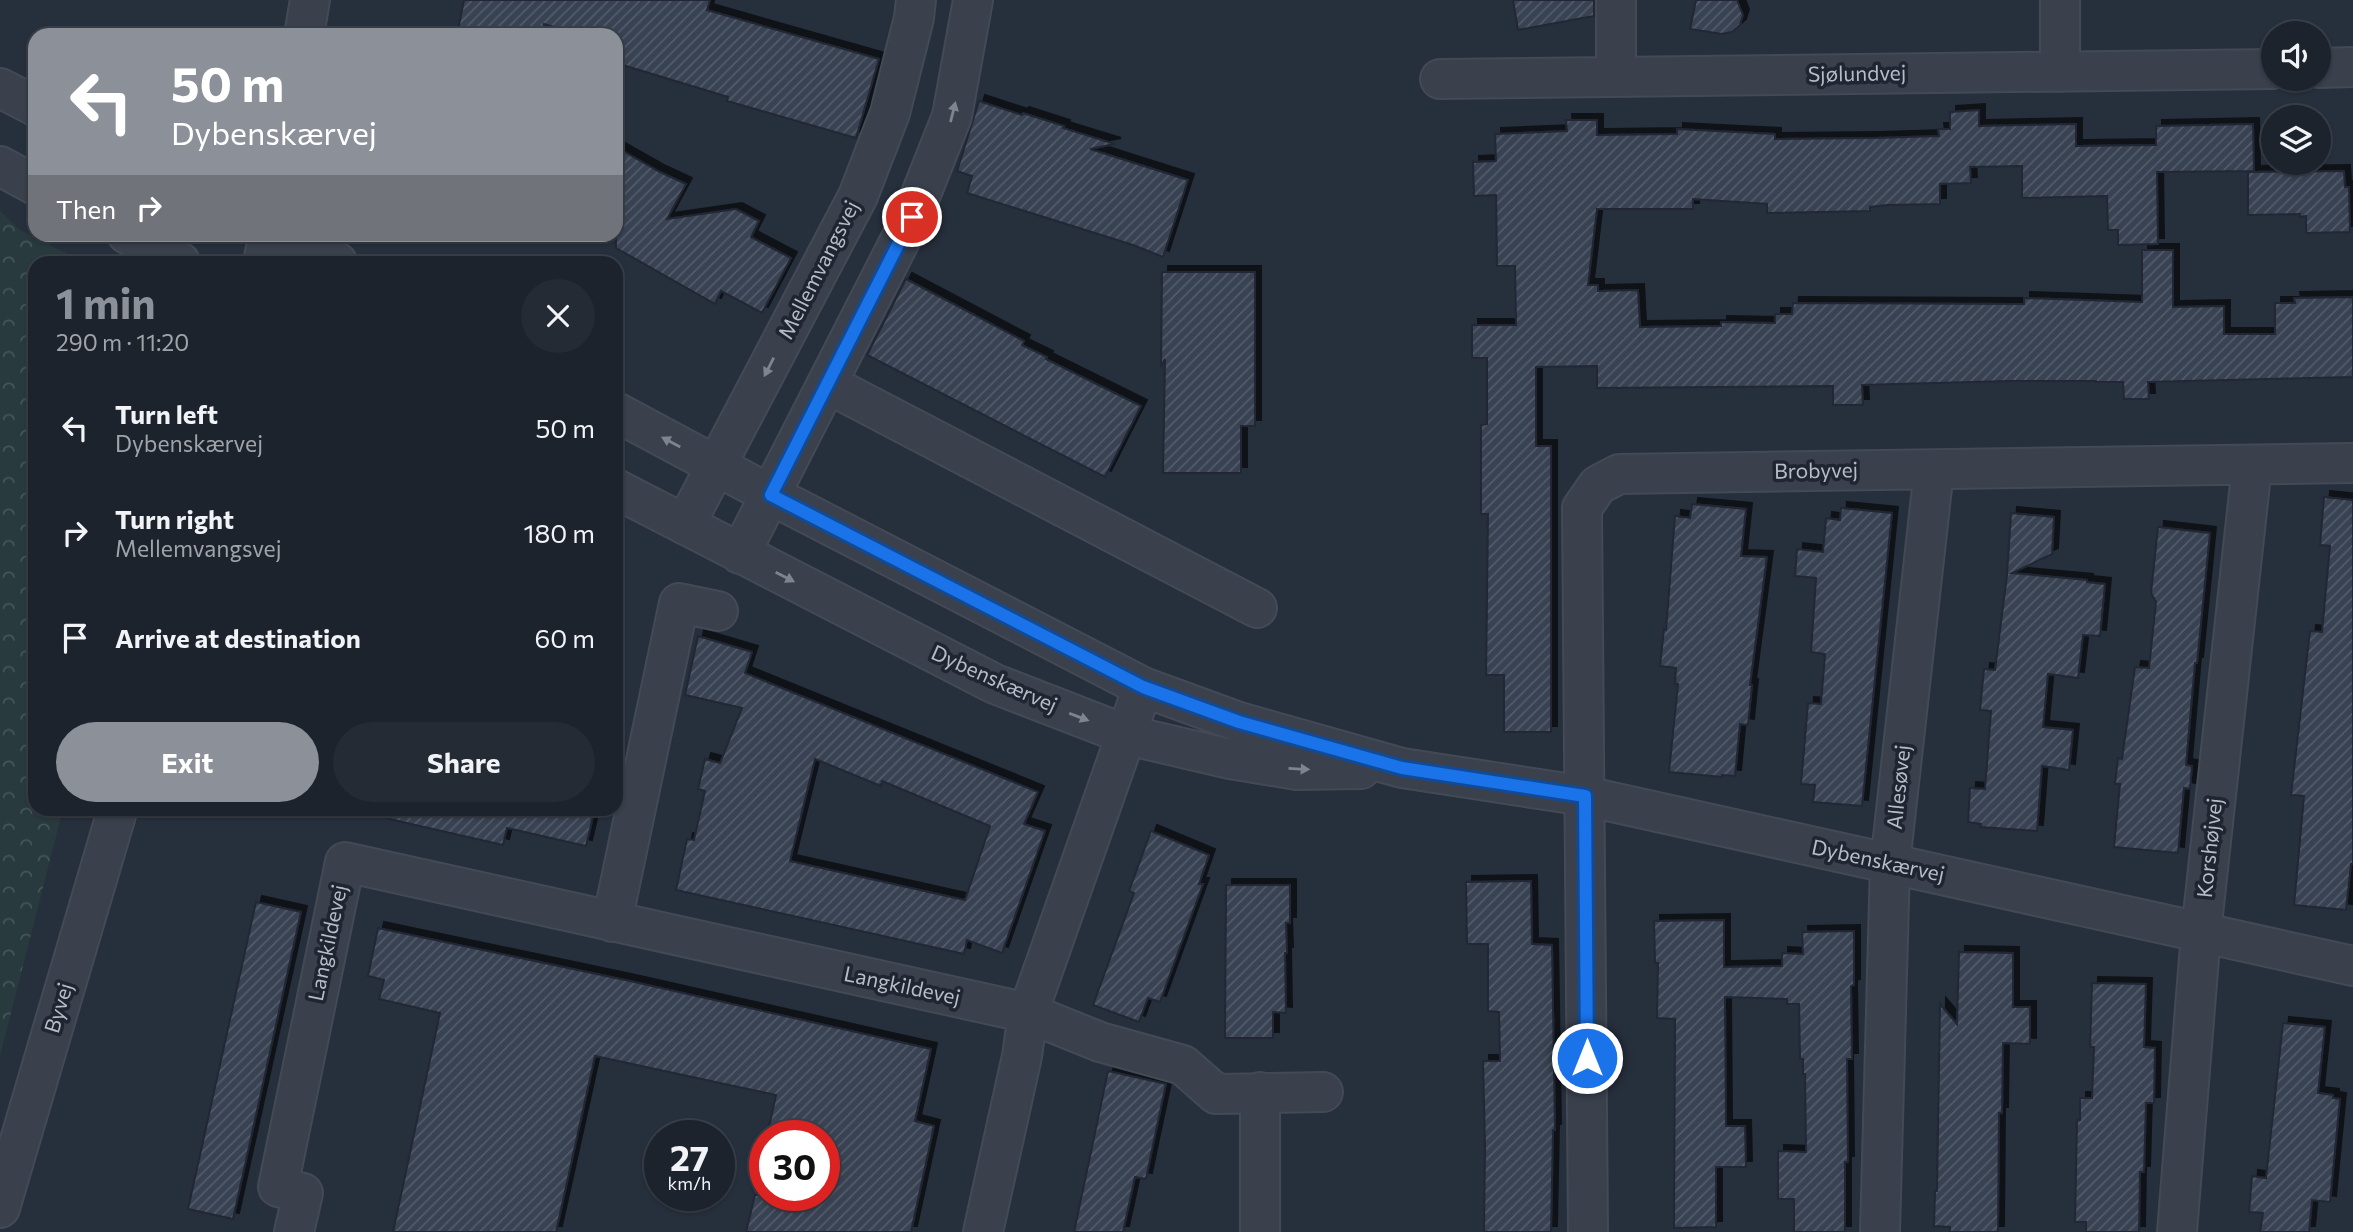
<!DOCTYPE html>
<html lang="en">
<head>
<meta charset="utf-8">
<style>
  :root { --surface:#1c232d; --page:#252b35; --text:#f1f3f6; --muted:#a0a4aa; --line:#3a4049; --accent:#8c9099 }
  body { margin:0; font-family:Commissioner,sans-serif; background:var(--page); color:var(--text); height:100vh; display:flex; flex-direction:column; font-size:26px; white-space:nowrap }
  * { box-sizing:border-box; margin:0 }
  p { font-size:23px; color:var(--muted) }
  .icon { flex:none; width:38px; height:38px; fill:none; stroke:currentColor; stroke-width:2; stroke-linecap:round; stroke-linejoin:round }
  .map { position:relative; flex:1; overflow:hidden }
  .sheet { position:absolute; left:28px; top:256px; width:595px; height:560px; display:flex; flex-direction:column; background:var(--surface); border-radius:21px; box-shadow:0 2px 5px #0004,0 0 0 2px var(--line) }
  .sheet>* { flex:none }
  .banner { position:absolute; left:28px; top:28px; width:595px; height:214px; border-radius:21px; box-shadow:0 2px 5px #0004,0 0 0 2px var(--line); background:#8c9099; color:#fff; overflow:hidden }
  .fabs { position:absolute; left:2261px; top:21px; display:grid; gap:14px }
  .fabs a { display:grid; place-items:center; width:70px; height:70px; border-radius:50%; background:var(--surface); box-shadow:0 2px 5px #0004,0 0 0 2px var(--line); font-size:35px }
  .speed { position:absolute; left:644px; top:1120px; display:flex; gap:14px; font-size:35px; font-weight:700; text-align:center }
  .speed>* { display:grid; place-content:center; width:91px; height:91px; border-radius:50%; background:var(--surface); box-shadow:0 2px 5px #0004,0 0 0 2px var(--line); line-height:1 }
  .speed small { font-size:18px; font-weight:400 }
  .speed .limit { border:10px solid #d22; background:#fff; color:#111 }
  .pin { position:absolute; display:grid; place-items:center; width:60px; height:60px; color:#fff; margin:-30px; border:4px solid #fff; border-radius:50%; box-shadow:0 2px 7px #0007 }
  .me { position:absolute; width:77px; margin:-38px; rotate:0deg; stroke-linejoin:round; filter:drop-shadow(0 0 5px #0008) }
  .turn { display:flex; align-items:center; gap:24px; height:147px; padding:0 28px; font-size:32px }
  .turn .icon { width:91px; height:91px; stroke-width:2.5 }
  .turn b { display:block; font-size:49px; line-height:60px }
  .then { display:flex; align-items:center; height:66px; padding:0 28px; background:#0003; gap:14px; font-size:26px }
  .round { display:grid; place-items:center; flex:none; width:74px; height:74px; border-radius:37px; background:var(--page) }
  .summary { display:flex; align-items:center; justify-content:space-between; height:119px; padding:0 28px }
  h1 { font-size:42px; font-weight:700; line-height:52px; color:var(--accent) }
  .button { display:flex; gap:14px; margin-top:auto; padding:14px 28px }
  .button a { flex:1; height:80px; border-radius:42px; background:var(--accent); color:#fff; font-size:28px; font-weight:700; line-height:80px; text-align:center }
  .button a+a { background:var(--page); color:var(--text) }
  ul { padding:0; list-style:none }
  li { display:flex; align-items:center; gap:21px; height:105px; padding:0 28px }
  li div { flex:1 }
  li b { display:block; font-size:26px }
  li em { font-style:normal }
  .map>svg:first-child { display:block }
</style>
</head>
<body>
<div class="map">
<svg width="2353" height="1232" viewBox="0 0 2353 1232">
  <defs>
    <pattern id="forest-crowns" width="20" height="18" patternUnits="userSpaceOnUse" patternTransform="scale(1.75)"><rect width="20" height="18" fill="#283a3d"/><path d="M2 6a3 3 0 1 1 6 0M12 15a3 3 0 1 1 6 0" fill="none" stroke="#455558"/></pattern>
    <pattern id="building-hatch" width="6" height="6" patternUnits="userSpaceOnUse" patternTransform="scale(1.75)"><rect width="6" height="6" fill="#384252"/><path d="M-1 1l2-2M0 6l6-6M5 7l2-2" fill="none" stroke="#535b69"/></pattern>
    <filter id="shadow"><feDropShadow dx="6" dy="-6" stdDeviation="0" flood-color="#0009"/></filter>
  </defs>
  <rect width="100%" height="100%" fill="#262f3c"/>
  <path fill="url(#forest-crowns)" d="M0,211L20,230L83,262H35V808L63,809L0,1056Z"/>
  <path fill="url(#building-hatch)" stroke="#212834" stroke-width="2" fill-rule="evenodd" filter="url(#shadow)" d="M464,0H710L707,10L879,59L856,138L727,101L728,97L616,63V35H582L544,24L543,32L519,27L518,35H457Z
    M1513,0H1594V16L1518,30Z
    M1696,0H1737L1743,15L1740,25L1732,32L1722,34L1690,29Z
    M979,101L1022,115L1023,113L1064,126L1063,128L1115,144L1090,149L1188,180L1163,257L1133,245L967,193L972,176L957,171Z
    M1979,110V126L2076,124V146L2156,145V126L2253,124L2254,171L2157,172L2158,244L2118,245V230H2108L2107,196L2022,198V166L1970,167L1971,183L1940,184V204L1887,205L1870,207V211L1767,213V204L1693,199V209H1597L1588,285H1598V291L1638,290L1640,327L1721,326V322L1775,323V314H1792L1793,303L2024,304V298L2142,302V250H2173V307L2224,306V334H2275V303H2295L2294,298L2353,297V377L2148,382L2149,399H2124L2123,382H2096V381H2009L1862,385L1863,405H1833V386L1597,388V366L1536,367V446H1551V732H1504V675H1486L1488,514H1481V425L1487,424V358H1472V325H1516L1515,266H1497L1496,195L1474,196L1473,162L1496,161L1495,134L1567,131L1566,120H1597V135L1677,134V129L1775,134V139L1874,138L1939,136L1938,129H1950V112Z
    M616,147L660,172L686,184L667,219L736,209L759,221L751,237L791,258L762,313L721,291L715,304L616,248Z
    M2344,171L2345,187H2349L2350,232L2306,233V216L2300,217V214L2248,215V172Z
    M1162,272H1255V426H1241V473H1163L1165,359L1161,367Z
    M906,279L1024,341L1022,345L1047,357L1046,359L1141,406L1105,477L867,355Z
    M2324,497L2353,500V864H2351L2346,910L2294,905L2304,796L2291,795L2310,631L2322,632L2330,546L2320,545Z
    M1692,504L1746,509L1741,556L1767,557L1750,685H1752L1748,725L1740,724L1735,776L1722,775V777L1669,772L1678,684H1675L1676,668L1660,666L1664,629L1666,630L1675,516L1690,518Z
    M1841,508L1892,513L1862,806L1813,802L1815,785L1801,784L1808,703L1821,704L1825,654L1811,652L1816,578L1795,576L1797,549L1823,552L1826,518L1840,520Z
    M2011,513L2054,517L2052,554L2012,573L2087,580V582L2105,584L2100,636L2083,635L2078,678L2048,674L2043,727L2073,730L2069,770L2042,766L2037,831L1980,827L1981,824L1968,822L1970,788L1985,789L1991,711L1980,710L1984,669L1995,670L2007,575Z
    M2158,527L2210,533L2197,663H2195L2186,765L2192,766L2190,789L2184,788L2178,853L2114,847L2120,784H2115L2118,758L2122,759L2135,667L2149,668L2156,602L2151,593Z
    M698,636L752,652L745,673L1038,792L1024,824L1045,831L1002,953L967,940L964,954L676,890L687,839L694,840L705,791L698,789L705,759L720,763L742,708L685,695ZM815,759L881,786L882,781L990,826L965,900L790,861Z
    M390,808H595L586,846L507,828L503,845L389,819Z
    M1151,831L1209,855L1199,884H1203L1160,1002L1148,998L1139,1022L1093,1005L1134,893L1129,891Z
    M1531,881L1532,944L1552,945L1555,1130H1553L1551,1232H1484L1485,1147L1483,1061H1500L1499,1012L1488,1011V944H1467L1466,882Z
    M1226,885H1290V923H1286L1287,953H1285L1286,1013L1273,1012V1038H1225Z
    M256,902L301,912L233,1219L188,1209Z
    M1724,920V967L1782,966V953L1803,954L1802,932L1854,931V985L1851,986L1852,1059H1847L1848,1162H1845V1232H1794V1199H1778V1151L1806,1152L1805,1074H1803V1059H1800L1799,1004H1787V999L1725,997L1726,1126H1745L1746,1167H1716V1227L1674,1228L1675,1019L1657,1018L1658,963H1655L1654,921Z
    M378,928L630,981L931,1049L915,1121L934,1126L911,1232H746L755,1195H824V1136H767L776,1095L595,1056L556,1232H393L440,1013L379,999L384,980L368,976Z
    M1959,952L2013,953V1007H2030V1044L2003,1043L2002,1113H1999L1998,1232H1950V1227L1934,1226L1935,1191H1937L1940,1004L1957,1024Z
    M2092,983L2146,984L2144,1047L2155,1048L2154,1103H2146L2144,1172H2140L2139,1232H2086V1222H2075L2077,1120H2080V1098H2092L2094,1047H2090Z
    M2283,1023L2325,1027L2318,1093L2333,1095V1098L2340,1099L2330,1202L2312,1200L2309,1232H2260L2263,1213L2249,1212L2252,1176L2266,1178Z
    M1108,1071L1166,1084L1153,1145L1146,1179L1135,1177L1123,1232H1074Z"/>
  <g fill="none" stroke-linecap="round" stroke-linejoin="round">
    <defs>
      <path id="minor" d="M2060,0V72
        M304,35L310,0
        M2319,68L2353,67
        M1616,77V0
        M1440,79L2273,69
        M0,88L35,106
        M0,166L35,185
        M127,234L180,262
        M284,234L337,262
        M263,262L269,234
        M828,384L1257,608
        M616,412L771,495L1143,687L1239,722L1402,768L1585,796L2353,966
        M616,489L995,684L1127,735L1230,759L1297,770L1361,769
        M685,525L858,196L890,113L914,18L916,0
        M740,554L912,217L952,116L973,0
        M612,922L679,603L718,611
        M1260,1092V1232
        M0,1208L118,808
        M294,1232L303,1193L278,1187L345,862L1028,1013L1143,687
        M983,1232L1022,1056L1028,1013L1100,1042L1183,1065L1216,1094L1323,1092
        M1588,1232L1582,508L1598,485L1619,474L2353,463
        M1880,1232L1890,864L1934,470
        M2177,1232L2201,933L2252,465"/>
    </defs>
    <use href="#minor" stroke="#434a56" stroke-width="42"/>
    <use href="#minor" stroke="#3a414d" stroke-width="38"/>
  </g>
  <defs><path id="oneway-solid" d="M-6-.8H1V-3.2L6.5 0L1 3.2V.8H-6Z" transform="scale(1.75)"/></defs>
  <g fill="#7e8591">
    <use href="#oneway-solid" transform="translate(953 112) rotate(-76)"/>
    <use href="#oneway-solid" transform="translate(769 367) rotate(117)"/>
    <use href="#oneway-solid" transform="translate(671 442) rotate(-152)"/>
    <use href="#oneway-solid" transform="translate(785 577) rotate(27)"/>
    <use href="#oneway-solid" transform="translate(1079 717) rotate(21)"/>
    <use href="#oneway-solid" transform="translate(1299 769) rotate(3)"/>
  </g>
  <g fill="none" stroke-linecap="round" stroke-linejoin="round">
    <defs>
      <path id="route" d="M912,217L771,495L1143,687L1239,722L1402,768L1585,796L1587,1058"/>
    </defs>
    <use href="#route" stroke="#114b97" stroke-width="18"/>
    <use href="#route" stroke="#1a73e8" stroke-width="12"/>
  </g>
  <g text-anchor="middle" stroke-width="7" stroke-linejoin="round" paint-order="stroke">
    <g font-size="21" fill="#b6bcc8" stroke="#1f2632">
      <text transform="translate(1857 74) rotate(-1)" y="7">Sjølundvej</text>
      <text transform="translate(819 270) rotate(-63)" y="7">Mellemvangsvej</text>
      <text transform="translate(1816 471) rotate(-1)" y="7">Brobyvej</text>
      <text transform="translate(994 679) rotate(24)" y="7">Dybenskærvej</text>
      <text transform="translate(1899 787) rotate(-84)" y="7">Allesøvej</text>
      <text transform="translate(2210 848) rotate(-84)" y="7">Korshøjvej</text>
      <text transform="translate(1878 861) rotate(12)" y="7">Dybenskærvej</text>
      <text transform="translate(328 943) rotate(-78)" y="7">Langkildevej</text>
      <text transform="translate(902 986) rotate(12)" y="7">Langkildevej</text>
      <text transform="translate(59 1008) rotate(-73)" y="7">Byvej</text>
    </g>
  </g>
</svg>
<div class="fabs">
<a><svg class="icon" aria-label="sound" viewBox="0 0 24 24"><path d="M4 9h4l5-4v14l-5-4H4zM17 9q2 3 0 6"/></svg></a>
<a><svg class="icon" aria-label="layers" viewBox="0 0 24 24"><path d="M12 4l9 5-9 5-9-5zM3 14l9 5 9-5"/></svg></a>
</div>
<div class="speed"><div>27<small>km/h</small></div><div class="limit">30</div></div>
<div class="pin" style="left:912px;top:217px;background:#d93025"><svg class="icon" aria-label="arrive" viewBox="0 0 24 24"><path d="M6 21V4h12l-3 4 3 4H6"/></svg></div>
<svg class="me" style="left:1587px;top:1058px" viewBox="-20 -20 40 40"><circle r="17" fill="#1a73e8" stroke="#fff" stroke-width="3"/><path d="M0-11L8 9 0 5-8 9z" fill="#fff"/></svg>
<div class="banner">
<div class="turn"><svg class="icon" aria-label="left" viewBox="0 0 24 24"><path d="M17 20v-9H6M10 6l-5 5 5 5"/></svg><div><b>50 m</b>Dybenskærvej</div></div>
<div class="then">Then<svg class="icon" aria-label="right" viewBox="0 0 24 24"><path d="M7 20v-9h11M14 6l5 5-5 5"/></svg></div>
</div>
<section class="sheet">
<div class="summary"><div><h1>1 min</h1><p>290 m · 11:20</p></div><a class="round"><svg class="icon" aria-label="close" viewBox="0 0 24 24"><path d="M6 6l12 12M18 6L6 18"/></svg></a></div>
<ul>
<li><svg class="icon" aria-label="left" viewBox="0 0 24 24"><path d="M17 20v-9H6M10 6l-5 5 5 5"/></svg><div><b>Turn left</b><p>Dybenskærvej</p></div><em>50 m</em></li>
<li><svg class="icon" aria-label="right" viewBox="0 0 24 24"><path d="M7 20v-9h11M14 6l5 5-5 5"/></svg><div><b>Turn right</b><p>Mellemvangsvej</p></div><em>180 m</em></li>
<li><svg class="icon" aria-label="arrive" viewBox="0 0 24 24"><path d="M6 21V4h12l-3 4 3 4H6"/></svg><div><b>Arrive at destination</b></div><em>60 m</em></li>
</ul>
<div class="button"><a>Exit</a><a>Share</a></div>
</section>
</div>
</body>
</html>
